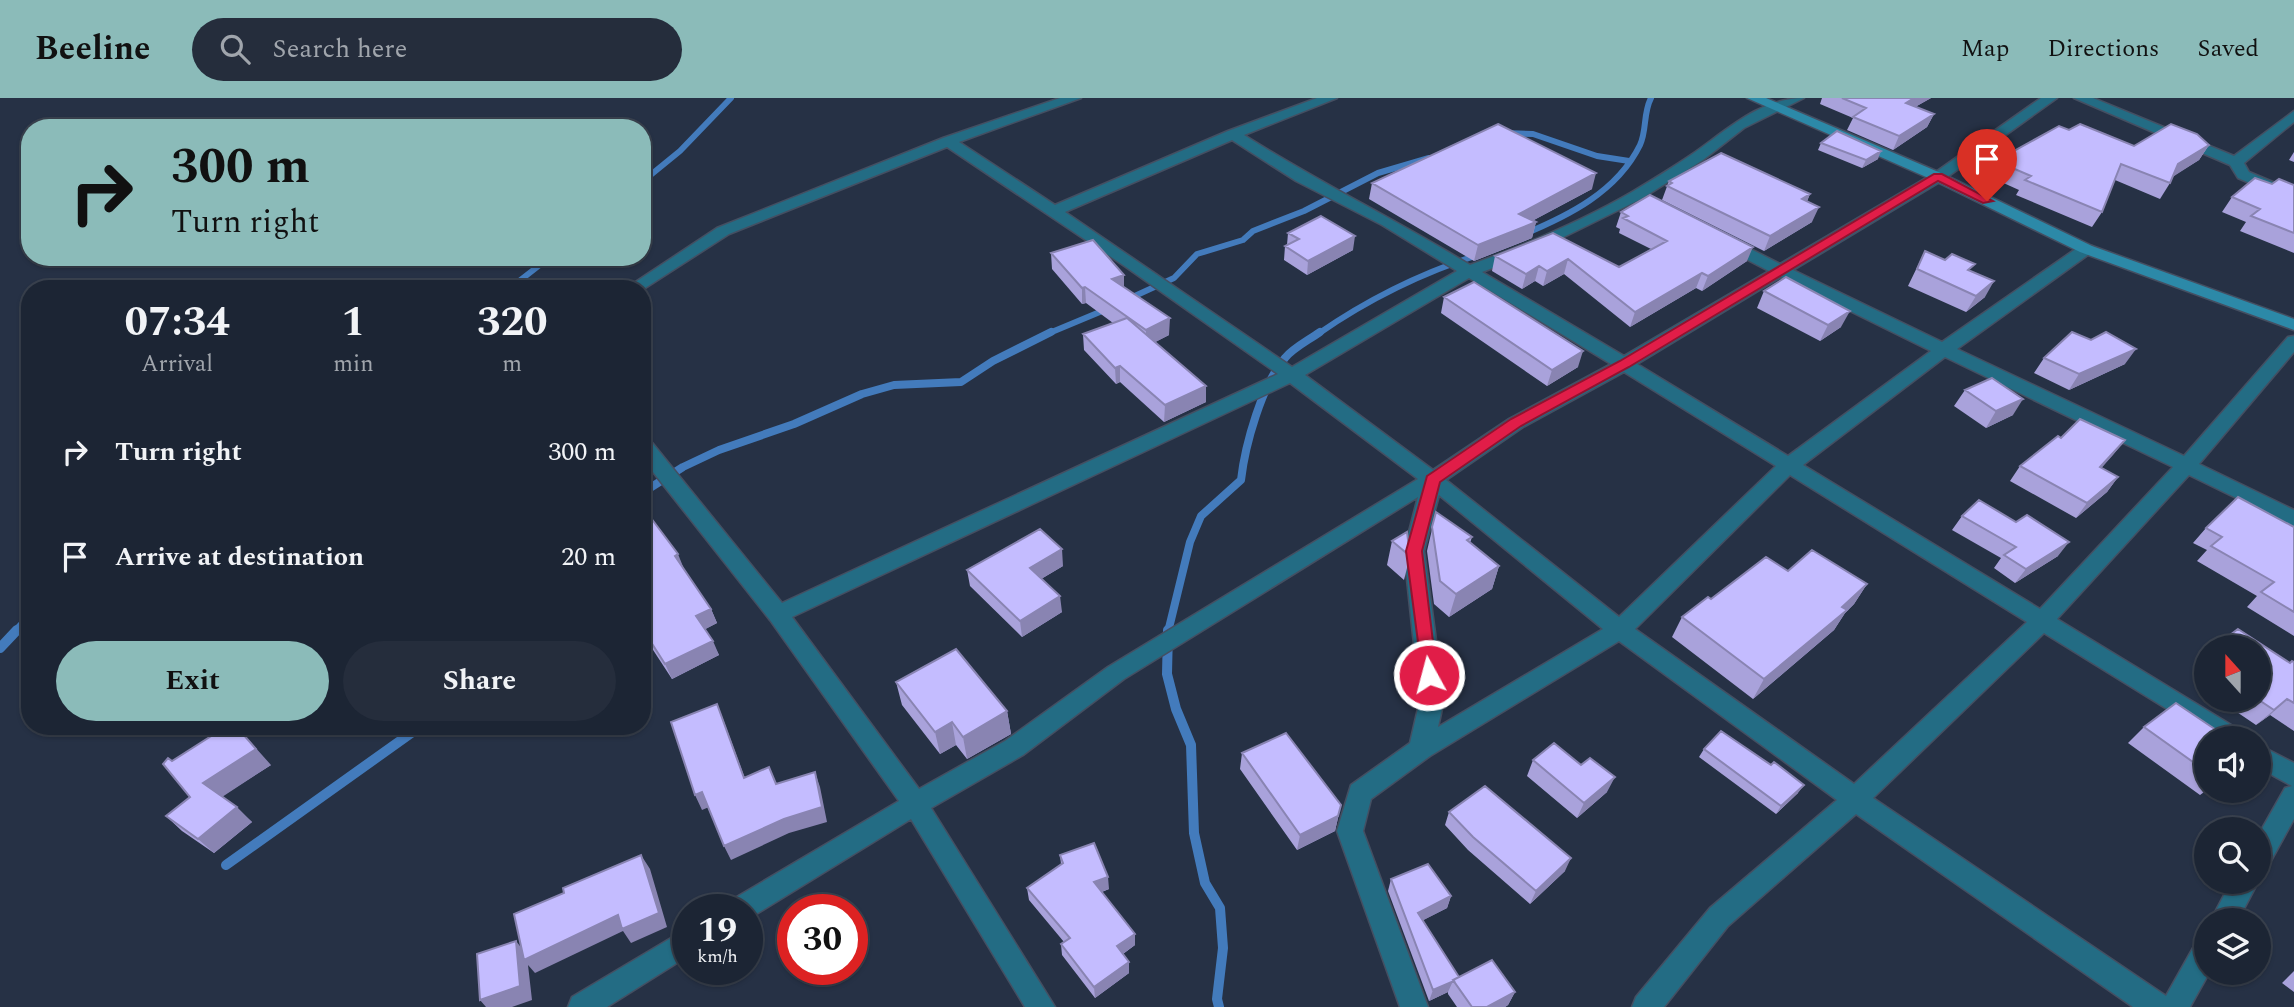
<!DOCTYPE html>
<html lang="en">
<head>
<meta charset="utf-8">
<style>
  :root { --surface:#1c2534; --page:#252d3c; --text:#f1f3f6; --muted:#a0a5ac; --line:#3a424f; --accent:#8bbbb9 }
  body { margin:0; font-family:Spectral,serif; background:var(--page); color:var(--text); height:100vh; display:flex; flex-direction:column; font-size:26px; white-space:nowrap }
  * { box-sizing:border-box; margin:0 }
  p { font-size:23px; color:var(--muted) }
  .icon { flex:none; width:38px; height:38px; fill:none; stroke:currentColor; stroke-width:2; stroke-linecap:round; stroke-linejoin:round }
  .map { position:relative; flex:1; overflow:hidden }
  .sheet { position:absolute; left:21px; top:182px; width:630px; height:455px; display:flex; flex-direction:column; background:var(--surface); border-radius:28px; box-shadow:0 2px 5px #0004,0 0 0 2px var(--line) }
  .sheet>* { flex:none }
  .banner { position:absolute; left:21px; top:21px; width:630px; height:147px; border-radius:28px; box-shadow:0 2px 5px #0004,0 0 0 2px var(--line); background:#8bbbb9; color:#111; overflow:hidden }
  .needle { width:46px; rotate:339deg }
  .fabs { position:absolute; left:2194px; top:537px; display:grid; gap:14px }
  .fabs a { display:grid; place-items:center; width:77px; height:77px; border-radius:50%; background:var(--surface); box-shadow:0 2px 5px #0004,0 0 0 2px var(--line); font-size:35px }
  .speed { position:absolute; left:672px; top:796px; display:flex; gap:14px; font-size:35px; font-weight:700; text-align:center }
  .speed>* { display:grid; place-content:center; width:91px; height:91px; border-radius:50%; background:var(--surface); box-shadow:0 2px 5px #0004,0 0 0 2px var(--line); line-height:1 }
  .speed small { font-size:18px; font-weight:400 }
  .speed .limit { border:10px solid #d22; background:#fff; color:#111 }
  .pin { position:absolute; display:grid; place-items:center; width:60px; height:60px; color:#fff; margin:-72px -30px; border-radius:50% 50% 50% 0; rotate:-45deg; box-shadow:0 0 7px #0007 }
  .pin .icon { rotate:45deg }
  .me { position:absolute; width:77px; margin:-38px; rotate:353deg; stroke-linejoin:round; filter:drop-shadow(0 0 5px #0008) }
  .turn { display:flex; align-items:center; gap:24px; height:147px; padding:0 35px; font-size:32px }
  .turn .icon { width:91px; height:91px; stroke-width:2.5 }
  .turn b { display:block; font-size:49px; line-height:60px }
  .eta { display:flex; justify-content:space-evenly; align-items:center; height:119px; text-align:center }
  .eta b { font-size:42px; font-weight:700; line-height:49px }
  .button { display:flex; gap:14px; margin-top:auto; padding:14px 35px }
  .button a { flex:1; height:80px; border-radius:42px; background:var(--accent); color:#111; font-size:28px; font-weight:700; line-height:80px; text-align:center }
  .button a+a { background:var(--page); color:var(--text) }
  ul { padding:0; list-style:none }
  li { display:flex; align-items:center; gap:21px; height:105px; padding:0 35px }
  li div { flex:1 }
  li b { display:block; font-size:26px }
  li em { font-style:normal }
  header { display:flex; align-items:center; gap:42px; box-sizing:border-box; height:98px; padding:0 35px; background:var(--accent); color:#111 }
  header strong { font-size:33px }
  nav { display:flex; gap:38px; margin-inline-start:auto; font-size:24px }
  .search { width:490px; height:63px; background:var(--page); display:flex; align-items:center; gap:18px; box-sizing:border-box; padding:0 24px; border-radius:38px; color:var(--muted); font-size:26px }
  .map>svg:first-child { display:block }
</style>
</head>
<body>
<header>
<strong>Beeline</strong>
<div class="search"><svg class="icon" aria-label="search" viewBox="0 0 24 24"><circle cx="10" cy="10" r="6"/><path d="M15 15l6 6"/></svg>Search here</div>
<nav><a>Map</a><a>Directions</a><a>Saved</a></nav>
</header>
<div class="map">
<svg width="2294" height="909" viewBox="0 0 2294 909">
  <rect width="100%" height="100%" fill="#263145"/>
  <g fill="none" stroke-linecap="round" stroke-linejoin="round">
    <path stroke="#437bbc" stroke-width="6" d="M1505,35L1533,36L1597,58L1629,63
      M642,84L680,53L731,0
      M1522,137C1568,118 1617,94 1640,47C1647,32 1643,15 1651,0
      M509,191L550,159
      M1126,202L1174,180L1197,156L1243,142L1253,133L1304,113L1378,75L1429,60
      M1047,236L1107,211
      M1318,236C1367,202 1424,174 1481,156"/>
    <path stroke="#437bbc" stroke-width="8" d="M642,395L683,369L719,352L794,326L862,296L894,287L961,284L993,263L1051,234
      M15,534L30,518
      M1168,534L1190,444L1201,418L1241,382C1245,347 1262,286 1285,260C1293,250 1309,242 1320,234"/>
    <path stroke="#437bbc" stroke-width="10" d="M1168,532L1167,576L1176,611L1191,647L1194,735L1205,785L1220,810L1223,850L1217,901L1219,909
      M0,550L17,532
      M226,767L421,628"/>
    <defs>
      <path id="street" d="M1060,0H1081L959,44L1055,107L1228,33L1317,0H1337L1244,37C1318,84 1396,122 1470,167C1525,147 1582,123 1632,94C1652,82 1672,70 1691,57C1726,33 1759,0 1804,0L1744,30L1703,62L1641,101L1525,158L1482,174L1624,258L1769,173L1721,148L1719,145L1721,142H1733L1780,166L1933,76L2041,0H2057L1943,82L1793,172L1942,244L2080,148H2092L2094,151L2092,154L1957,251L2184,358L2288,239L2294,238V254L2199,366L2294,412V428L2189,377L2057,521L2241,633L2245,640H2214L2044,535L1873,700L2166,898L2197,843L2207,839V875H2209L2190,909H2133L1856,716L1728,828L1664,909H1632L1636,899L1710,810L1837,702L1619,543L1430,658L1371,701L1363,733L1428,909H1400L1337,733L1351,687L1410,645L1420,602L1404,453L1418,399L1124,581L1023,657L931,710L1055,909H1025L911,721L748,821L747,812H726L730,803L899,703L770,522L642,360V340L649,341L782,505L1278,276L1126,169L947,49L729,136L642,192L625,191L717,130L943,40ZM1232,42L1296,83L1382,127L1457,173L1292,269L1065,114ZM1781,179L1931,253L1788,358L1637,266ZM1469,180L1611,266L1509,321L1433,372L1305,277ZM1945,259L2173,369L2040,511L1803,367ZM1624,274L1776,368L1619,519L1446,382L1523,329ZM1290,285L1418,381L1108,569L1005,643L919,691L792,519ZM1790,377L2027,524L1854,686L1635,531ZM1439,397L1603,531L1438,629L1444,602L1424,453Z
        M2074,0H2093L2234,58L2294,13V24L2244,65L2249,74L2294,93V104L2238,80L2230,67Z
        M2259,647L2294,665V721L2268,768L2259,771V736L2285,690L2292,688L2259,670Z
        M2231,784H2258L2238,822H2211Z
        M688,830V858L607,909H568L572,899Z"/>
      <path id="secondary" d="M1747,0H1766L1943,76L2092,148L2294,221V232L2080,154L1933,82Z"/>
    </defs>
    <use href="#street" stroke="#444f62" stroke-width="3"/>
    <use href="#secondary" stroke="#444f62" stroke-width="3"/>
    <use href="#street" fill="#236c84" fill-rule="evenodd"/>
    <use href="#secondary" fill="#2c89a8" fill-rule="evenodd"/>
  </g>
  <path fill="#a9a2db" d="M1822,0H1931L1915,9L1934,16L1927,29L1893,52L1847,32L1853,20L1820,6Z
    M1821,45L1878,61L1862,70L1818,52Z
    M2209,47L2199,62L2173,78L2170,85L2160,101L2115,82L2102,114L2092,129L2016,97L2019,92L1988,78L1996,63L2134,48Z
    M2294,54V64L2289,62Z
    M1669,83L1810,96L1807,103L1812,124L1764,153L1662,102Z
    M1372,85L1592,91L1532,123L1536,124L1532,140L1474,163L1369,101Z
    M2272,86L2294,87V155L2240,133L2246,124L2222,114L2232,99Z
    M1621,114L1747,163L1702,193L1696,190L1630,229L1564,176L1543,188L1535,183L1522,191L1492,173L1495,158L1553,135L1619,169L1651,151L1619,135L1620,131L1616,129Z
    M1288,135L1353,152L1307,177L1284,162L1285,148L1287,147Z
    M1925,153L1971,173L1985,199L1966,214L1908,188Z
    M1051,155L1124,177V189L1169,237L1155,244L1206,304L1164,324L1120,284L1116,286L1084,252L1083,236L1113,225L1086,205L1082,206L1052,171Z
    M1764,193L1841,229L1820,243L1757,210Z
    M1444,199L1578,269L1547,288L1441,215Z
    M2044,260L2125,266L2069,292L2034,275Z
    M1965,292L2013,317L1986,330L1954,308Z
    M2061,340L2125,342L2101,370L2118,379L2107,394L2076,420L2010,383L2020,368Z
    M1436,414L1472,439L1470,445L1499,468L1492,491L1449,519L1434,506L1427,453Z
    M1962,418L2058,458L2015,485L1994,470L2001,460L1952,432Z
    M642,425L684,471L711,511L717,525L705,531L719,557L672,581L642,535Z
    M2294,429V538L2247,509L2257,498L2197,463L2207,452L2193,445L2206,430Z
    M1392,443L1410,458L1404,482L1387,467Z
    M1063,468L1041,481L1062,514L1022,539L970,488L967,472Z
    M1788,473L1867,486L1854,506L1845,515L1834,532L1753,601L1672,539L1682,519L1711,501Z
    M2207,555V577L2194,568Z
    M2294,564V633L2270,617L2256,627L2219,602H2259L2290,565Z
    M896,584L1007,613L1011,636L967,661L956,647L940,656L902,607Z
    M2144,629L2207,640V692L2200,697L2128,645Z
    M1704,651L1798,695L1776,716L1699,659Z
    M1242,655L1341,707L1335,733L1297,752L1240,671Z
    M1533,662L1607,694L1577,720L1527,678Z
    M172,663L271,667L222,698L252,724L214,755L182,733L166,718L190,699Z
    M1449,714L1565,773L1530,806L1468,752L1445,727Z
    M1060,757L1109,791L1102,794L1135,836V847L1123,856L1129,864V875L1095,900L1062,857L1061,846L1064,844L1029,802L1027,790L1061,766Z
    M1391,781L1451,798L1447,810L1423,822L1459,879L1515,894L1508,907L1505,909H1457L1448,896V894L1429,903L1388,793Z
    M2294,873V894L2282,885Z"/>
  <path fill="#8984b2" d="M1914,0H1931L1899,18L1906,5Z
    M1934,16L1927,29L1893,52L1899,38Z
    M2209,47L2199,62L2168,82L2178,66Z
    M1881,53L1878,61L1862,70L1866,62Z
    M1596,75L1592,91L1515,132L1519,116Z
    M1810,96L1804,111L1802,101Z
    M1819,109L1812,124L1764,153L1770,138Z
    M1536,124L1532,140L1474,163L1478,147Z
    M1355,138L1353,152L1307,177L1308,163Z
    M1753,149L1747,163L1702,193L1708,178Z
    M1568,161L1564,176L1543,188L1547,173Z
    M1539,168L1535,183L1522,191L1526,176Z
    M1702,175L1696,190L1630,229L1635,214Z
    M1124,177V193L1112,181Z
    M1994,183L1985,199L1966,214L1976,198Z
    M1085,189L1086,205L1082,206V190Z
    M1850,213L1841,229L1820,243L1828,227Z
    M1170,220L1169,237L1146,249V232Z
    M2136,251L2125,266L2069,292L2079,276Z
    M1583,253L1578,269L1547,288L1552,272Z
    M1120,268V284L1116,286L1115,270Z
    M1206,288V304L1164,324L1165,307Z
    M2023,301L2013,317L1986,330L1996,313Z
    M2125,342L2113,357L2089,384L2100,369Z
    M2118,379L2107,394L2076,420L2087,405Z
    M2069,444L2058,458L2015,485L2026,471Z
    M1062,451L1063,468L1031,487L1030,470Z
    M678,456L684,471L675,458Z
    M1499,468L1492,491L1449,519L1456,496Z
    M1867,486L1854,506L1845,515L1834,532L1753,601L1764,581Z
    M1060,498L1062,514L1022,539L1020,523Z
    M711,511L717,525L702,533L696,518Z
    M713,543L719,557L672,581L665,566Z
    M2287,601L2270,617L2256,627L2274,612Z
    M717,606L723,621L750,694L744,680Z
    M1007,613L1011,636L967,661L963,639Z
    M952,624L956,647L940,656L935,634Z
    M236,628L271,667L219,701L203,685Z
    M815,674L820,689L827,724L789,735L731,762L724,748Z
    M1615,679L1607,694L1577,720L1584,705Z
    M1804,687L1798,695L1776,716L1781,708Z
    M702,694L709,709L702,712L695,697Z
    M1341,707L1335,733L1297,752L1300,737Z
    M237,709L252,724L214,755L198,741Z
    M641,757L650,771L667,829L631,845L623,833L535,875L528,867L532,902L512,909H486L480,902L516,843L527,857L618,817Z
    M1571,760L1565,773L1530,806L1536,793Z
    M1108,779L1109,791L1095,796L1094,784Z
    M1451,798L1447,810L1414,827L1418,815Z
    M1135,836V847L1117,860V848Z
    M1129,864V875L1095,900L1094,889Z
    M1453,883L1448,894L1429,903L1433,892Z
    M1515,894L1508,907L1505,909H1487Z"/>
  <path fill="#c4bcff" stroke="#8984b2" stroke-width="2" d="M1842,0H1914L1906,5L1934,16L1899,38L1853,19L1866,10Z
    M1498,26L1596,75L1519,116L1536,124L1478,147L1372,85Z
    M2080,26L2134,48L2171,26L2197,36L2209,47L2178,66L2170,85L2121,66L2102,114L2025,82L2031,78L1996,63L2059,28L2069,32Z
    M1837,33L1881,53L1866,62L1821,45Z
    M1721,55L1810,96L1802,101L1819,109L1770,138L1667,88L1672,85L1669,83Z
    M2255,80L2272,86L2279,81L2294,87V135L2251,118L2260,111L2232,99Z
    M1650,97L1753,149L1708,178L1702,175L1635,214L1568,161L1547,173L1539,168L1526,176L1495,158L1553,135L1619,169L1667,143L1623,120L1628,118L1621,114Z
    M1321,118L1355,138L1308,163L1285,148L1299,141L1288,135Z
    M1093,142L1124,177L1112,181L1170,220L1146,232L1085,189L1082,190L1051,155Z
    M1925,153L1945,162L1952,156L1975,166L1968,172L1994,183L1976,198L1917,171Z
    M1786,179L1850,213L1828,227L1764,193Z
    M1474,184L1583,253L1552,272L1444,199Z
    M1127,220L1206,288L1165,307L1120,268L1115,270L1083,236Z
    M2072,234L2091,242L2106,234L2136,251L2079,276L2044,260Z
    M1992,280L2023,301L1996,313L1965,292Z
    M2080,321L2125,342L2100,369L2118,379L2087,405L2020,368L2058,338L2061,340Z
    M2238,399L2294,429V514L2261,494L2274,484L2211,448L2222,439L2206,430Z
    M1979,402L2016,424L2027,417L2069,444L2026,471L2004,457L2016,449L1962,418Z
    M1436,414L1472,439L1467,442L1499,468L1456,496L1440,483L1432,429Z
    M651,420L678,456L675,458L711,511L696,518L713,543L665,566L642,530V425Z
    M1040,431L1062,451L1030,470L1060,498L1020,523L967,472Z
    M1407,434L1410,458L1392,443Z
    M1812,452L1867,486L1842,509L1847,512L1764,581L1682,519L1708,499L1711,501L1766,459L1788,473Z
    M2238,531L2290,565L2292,563L2294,564V605L2287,601L2274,612L2259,602V550H2213Z
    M956,551L1007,613L963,639L952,624L935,634L896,584Z
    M2176,605L2228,640H2207V674L2144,629Z
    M717,606L744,680L769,669L776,686L815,674L822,709L784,721L724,748L702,694L695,697L671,624Z
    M227,628H236L256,651L203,685L237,709L198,741L166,718L190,699L163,666L168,660L172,663Z
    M1721,633L1771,667L1774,664L1804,687L1781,708L1704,651Z
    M1286,635L1341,707L1338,718L1300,737L1242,655Z
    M1554,645L1581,667L1590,660L1615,679L1584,705L1533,662Z
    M1485,688L1571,760L1536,793L1473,739L1449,714Z
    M1094,745L1108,779L1094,784L1135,836L1117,848L1129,864L1094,889L1061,846L1070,840L1027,790L1063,765L1060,757Z
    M641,757L659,815L622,831L618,817L524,862L514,816L564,795L563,790Z
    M1428,766L1451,798L1418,815L1459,879L1453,882L1454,883L1433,892L1391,781Z
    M516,843L520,888L480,902L477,856Z
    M1492,862L1515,894L1487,909H1472L1453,882Z"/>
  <path fill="#e11d48" stroke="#92132f" stroke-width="2" d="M1934,76H1942L1993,103L1983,105L1938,83L1629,269L1521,328L1440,384L1422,453L1437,577L1435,582H1423L1406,453L1427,378L1511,321L1620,263Z"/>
</svg>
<div class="fabs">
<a><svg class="needle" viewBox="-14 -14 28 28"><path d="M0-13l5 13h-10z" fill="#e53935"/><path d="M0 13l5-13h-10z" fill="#a0a5ac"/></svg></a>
<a><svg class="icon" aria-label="sound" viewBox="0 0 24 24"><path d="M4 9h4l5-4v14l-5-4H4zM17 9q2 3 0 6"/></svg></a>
<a><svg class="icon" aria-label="search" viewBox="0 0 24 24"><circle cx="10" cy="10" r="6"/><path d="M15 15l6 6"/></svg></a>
<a><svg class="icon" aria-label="layers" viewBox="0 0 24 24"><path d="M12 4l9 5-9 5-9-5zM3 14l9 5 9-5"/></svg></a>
</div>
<div class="speed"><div>19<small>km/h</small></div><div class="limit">30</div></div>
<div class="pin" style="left:1987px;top:103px;background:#d93025"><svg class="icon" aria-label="arrive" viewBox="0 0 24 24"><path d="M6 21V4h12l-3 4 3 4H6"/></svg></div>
<svg class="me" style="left:1429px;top:577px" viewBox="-20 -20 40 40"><circle r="17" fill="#e11d48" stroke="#fff" stroke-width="3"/><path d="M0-11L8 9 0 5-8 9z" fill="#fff"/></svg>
<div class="banner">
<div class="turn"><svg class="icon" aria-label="right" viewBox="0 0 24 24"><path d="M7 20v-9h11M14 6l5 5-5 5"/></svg><div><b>300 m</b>Turn right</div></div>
</div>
<section class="sheet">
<div class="eta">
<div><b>07:34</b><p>Arrival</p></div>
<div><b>1</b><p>min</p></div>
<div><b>320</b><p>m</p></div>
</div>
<ul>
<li><svg class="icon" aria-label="right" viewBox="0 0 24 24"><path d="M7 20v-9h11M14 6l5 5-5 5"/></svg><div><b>Turn right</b></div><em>300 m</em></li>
<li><svg class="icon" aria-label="arrive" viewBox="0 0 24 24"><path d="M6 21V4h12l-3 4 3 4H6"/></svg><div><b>Arrive at destination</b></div><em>20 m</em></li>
</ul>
<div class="button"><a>Exit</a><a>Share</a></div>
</section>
</div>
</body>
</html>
